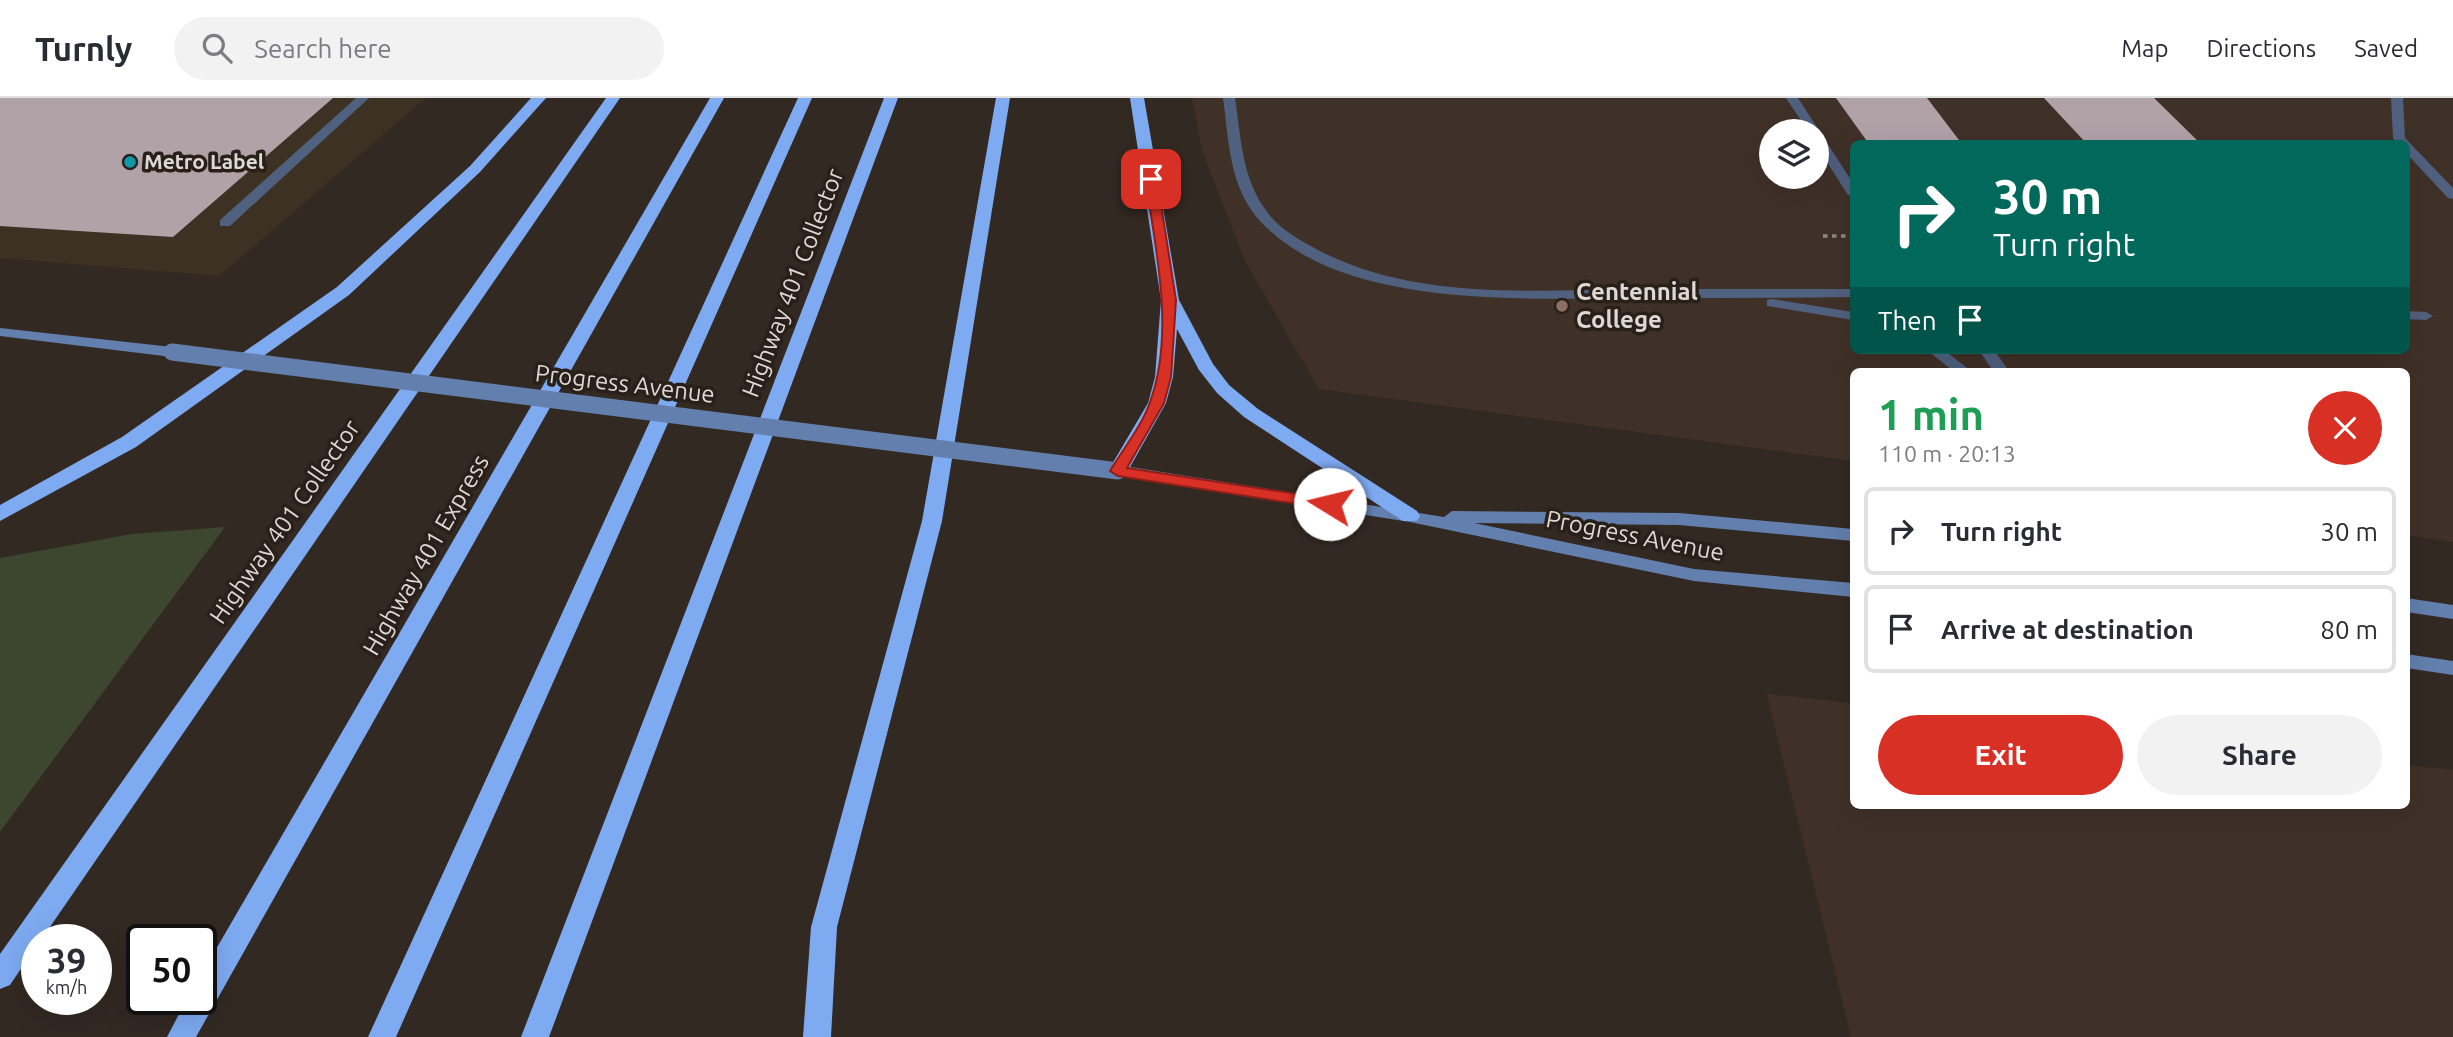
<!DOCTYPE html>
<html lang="en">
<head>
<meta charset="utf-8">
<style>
  :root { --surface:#fff; --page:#f2f2f3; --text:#2b2b33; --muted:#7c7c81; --line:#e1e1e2; --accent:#d93025 }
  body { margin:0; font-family:Ubuntu,sans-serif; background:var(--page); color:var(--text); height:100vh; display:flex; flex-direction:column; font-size:26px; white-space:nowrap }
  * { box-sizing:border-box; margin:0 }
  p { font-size:23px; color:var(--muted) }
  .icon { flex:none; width:38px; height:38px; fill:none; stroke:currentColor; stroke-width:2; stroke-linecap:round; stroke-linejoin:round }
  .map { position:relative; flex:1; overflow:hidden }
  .details { position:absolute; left:1850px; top:270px; width:560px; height:441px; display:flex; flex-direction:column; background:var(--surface); border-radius:10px; box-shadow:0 7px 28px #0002 }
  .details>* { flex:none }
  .banner { position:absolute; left:1850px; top:42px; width:560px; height:214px; border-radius:10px; box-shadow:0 7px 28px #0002; background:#00695c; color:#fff; overflow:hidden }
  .fabs { position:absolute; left:1759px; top:21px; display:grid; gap:14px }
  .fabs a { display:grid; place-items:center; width:70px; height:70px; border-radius:50%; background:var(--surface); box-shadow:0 7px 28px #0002; font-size:35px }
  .speed { position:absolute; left:21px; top:826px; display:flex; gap:14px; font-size:35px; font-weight:700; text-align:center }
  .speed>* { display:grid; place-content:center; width:91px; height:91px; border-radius:50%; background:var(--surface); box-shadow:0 7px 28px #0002; line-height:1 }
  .speed small { font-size:18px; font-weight:400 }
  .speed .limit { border:4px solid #111; border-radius:10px; background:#fff; color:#111 }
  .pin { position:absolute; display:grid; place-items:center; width:60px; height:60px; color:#fff; margin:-30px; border-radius:14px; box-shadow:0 4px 10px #0006 }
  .me { position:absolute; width:77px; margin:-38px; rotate:279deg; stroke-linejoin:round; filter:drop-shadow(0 0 5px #0008) }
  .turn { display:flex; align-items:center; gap:24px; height:147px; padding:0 28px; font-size:32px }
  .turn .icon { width:91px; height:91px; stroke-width:2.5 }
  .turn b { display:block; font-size:49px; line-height:60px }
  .then { display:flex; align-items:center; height:66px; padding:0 28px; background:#0003; gap:14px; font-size:26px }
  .round { display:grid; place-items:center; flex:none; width:74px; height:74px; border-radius:37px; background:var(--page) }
  .head { display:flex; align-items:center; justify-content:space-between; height:119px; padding:0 28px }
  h1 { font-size:42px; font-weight:700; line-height:52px; color:#1e9e55 }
  .button { display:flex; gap:14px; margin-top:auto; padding:14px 28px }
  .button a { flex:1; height:80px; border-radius:42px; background:var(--accent); color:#fff; font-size:28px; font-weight:700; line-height:80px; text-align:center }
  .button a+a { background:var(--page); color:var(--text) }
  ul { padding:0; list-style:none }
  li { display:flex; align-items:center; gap:21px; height:88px; margin:0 14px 10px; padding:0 14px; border:4px solid var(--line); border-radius:10px }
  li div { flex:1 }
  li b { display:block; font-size:26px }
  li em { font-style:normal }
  header { display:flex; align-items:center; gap:42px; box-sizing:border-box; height:98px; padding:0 35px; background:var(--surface); border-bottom:2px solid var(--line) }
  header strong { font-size:33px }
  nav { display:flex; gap:38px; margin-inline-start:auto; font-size:24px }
  .search { width:490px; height:63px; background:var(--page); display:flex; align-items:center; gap:18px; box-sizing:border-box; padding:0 24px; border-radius:38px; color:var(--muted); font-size:26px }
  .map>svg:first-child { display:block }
</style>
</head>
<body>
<header>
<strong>Turnly</strong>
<div class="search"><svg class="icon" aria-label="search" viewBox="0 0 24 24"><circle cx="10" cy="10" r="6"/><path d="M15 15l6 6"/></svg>Search here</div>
<nav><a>Map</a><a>Directions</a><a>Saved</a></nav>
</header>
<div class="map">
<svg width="2453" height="939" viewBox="0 0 2453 939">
  <rect width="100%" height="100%" fill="#332923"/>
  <path fill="#403128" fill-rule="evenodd" d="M1192,0H2453V444L2406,437V273H1853V363L1319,291L1245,163L1202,52ZM1771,33H1816V79H1771ZM1853,46H2406V252H1853Z
    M1767,596L1853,605V707H2406V667L2453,672V939H1851Z"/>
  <path fill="#3c3122" d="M0,0H426L219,178L0,160Z"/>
  <path fill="#3d462e" d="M225,429L0,734V460L132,436Z"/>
  <path fill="#b1a2a8" d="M0,0H333L173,139L0,128Z
    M1836,0H1927L1962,46H1869Z
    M2044,0H2154L2201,46H2087Z"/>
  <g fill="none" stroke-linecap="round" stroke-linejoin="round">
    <path stroke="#908883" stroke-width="3.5" stroke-dasharray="4.5 4.5" stroke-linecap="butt" d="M1823,138H1853"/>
    <path fill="#50617f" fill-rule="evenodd" d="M356,0H369L230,128H220V122Z
      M1223,0H1235C1241,40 1242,82 1268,115C1278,129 1295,139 1309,147C1408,204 1532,192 1641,191C1712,191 1782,191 1853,191V199C1783,200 1712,200 1641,200C1529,200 1345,213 1261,124C1229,90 1229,43 1223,0Z
      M1786,0H1798L1853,85V98L1848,97L1816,47V33H1808Z
      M2391,0H2403L2405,40L2453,90V101L2448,100L2406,55V46H2397L2393,40Z
      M1772,201L1853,214V222L1767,208V202Z
      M2406,213L2426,214L2433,218L2426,222L2406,221Z
      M1927,252H1944L1971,273H1953Z
      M1979,252H1994L2009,273H1993Z"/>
    <path fill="#637fad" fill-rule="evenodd" d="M0,230L172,249L179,254L172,259L0,238Z
      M1118,367L1444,419L1452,413L1679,415L1853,431V443L1679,427L1474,425L1694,471L1853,485V499L1694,483L1410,424L1112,377L1110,373L1112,369Z
      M2406,500L2453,507V521L2406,514Z
      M2406,556L2453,563V577L2406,570Z"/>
    <path fill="#7eaaf2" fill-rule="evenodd" d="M531,0H546L480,74L349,197L136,349L0,423V407L122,339L337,189L470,68Z
      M606,0H620L41,842H37V847L10,887L0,891V856Z
      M710,0H724L196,939H167L187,901H201V877Z
      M798,0H812L396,939H368Z
      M884,0H898L549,939H521Z
      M996,0H1010L942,423L837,829L831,939H803L811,829L922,423Z
      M1130,0H1144L1179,202L1213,266L1229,287L1258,311L1417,413L1420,418L1417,423H1403L1244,319L1217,295L1199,272L1177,231L1173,279L1166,305L1125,378H1111L1108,373L1148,305L1155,279L1161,202Z"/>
    <path stroke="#637fad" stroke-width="17" d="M172,254L1118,373"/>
  </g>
  <path fill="#d93025" stroke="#8d1f18" stroke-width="2" d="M1151,77L1157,81L1176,202L1171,279L1164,305L1127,370L1330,401L1338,406L1335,410L1330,411L1118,378L1110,373C1123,351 1142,328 1150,304C1175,236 1156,150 1145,81Z"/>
  <circle fill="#0f9aa8" stroke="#292019" stroke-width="2.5" cx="130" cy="64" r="7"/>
  <circle fill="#8d6e63" stroke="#292019" stroke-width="2.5" cx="1562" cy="208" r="7"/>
  <g text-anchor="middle" stroke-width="7" stroke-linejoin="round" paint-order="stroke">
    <g font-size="21" font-weight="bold" fill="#dfd9d4" stroke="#292019" text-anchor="start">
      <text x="144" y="71">Metro Label</text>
    </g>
    <g font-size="24" fill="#dfd9d4" stroke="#292019">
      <text transform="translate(793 185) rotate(-69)" y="8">Highway 401 Collector</text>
      <text transform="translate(625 286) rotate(7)" y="8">Progress Avenue</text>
      <text transform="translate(285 424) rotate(-55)" y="8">Highway 401 Collector</text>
      <text transform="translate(1635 438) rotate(11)" y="8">Progress Avenue</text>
      <text transform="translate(426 457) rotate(-60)" y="8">Highway 401 Express</text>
    </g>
    <g font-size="24" font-weight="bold" fill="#dfd9d4" stroke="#292019" text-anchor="start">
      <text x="1576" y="202">Centennial<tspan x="1576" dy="28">College</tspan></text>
    </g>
  </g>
</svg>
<div class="fabs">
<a><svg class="icon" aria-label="layers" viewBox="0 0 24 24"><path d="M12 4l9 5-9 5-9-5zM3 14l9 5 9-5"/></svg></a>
</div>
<div class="speed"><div>39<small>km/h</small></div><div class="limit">50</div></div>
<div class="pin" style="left:1151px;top:81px;background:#d93025"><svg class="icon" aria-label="arrive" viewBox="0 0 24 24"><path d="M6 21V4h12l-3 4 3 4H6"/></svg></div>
<svg class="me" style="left:1330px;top:406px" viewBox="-20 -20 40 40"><circle r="19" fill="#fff"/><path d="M0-13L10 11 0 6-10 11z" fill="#d93025"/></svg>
<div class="banner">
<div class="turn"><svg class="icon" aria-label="right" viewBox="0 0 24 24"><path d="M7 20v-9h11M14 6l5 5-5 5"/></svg><div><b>30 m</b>Turn right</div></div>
<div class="then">Then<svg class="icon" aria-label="arrive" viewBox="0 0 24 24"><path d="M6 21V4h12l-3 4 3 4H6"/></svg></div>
</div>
<section class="details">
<div class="head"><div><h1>1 min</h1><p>110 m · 20:13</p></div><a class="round" style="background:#d93025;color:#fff"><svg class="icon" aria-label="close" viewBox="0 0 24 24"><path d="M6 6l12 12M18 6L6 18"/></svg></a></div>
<ul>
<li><svg class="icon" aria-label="right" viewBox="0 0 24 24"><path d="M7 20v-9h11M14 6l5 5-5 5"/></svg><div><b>Turn right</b></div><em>30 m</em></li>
<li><svg class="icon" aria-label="arrive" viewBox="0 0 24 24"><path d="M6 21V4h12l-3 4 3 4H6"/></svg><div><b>Arrive at destination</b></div><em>80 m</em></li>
</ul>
<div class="button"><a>Exit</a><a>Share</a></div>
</section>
</div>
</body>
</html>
